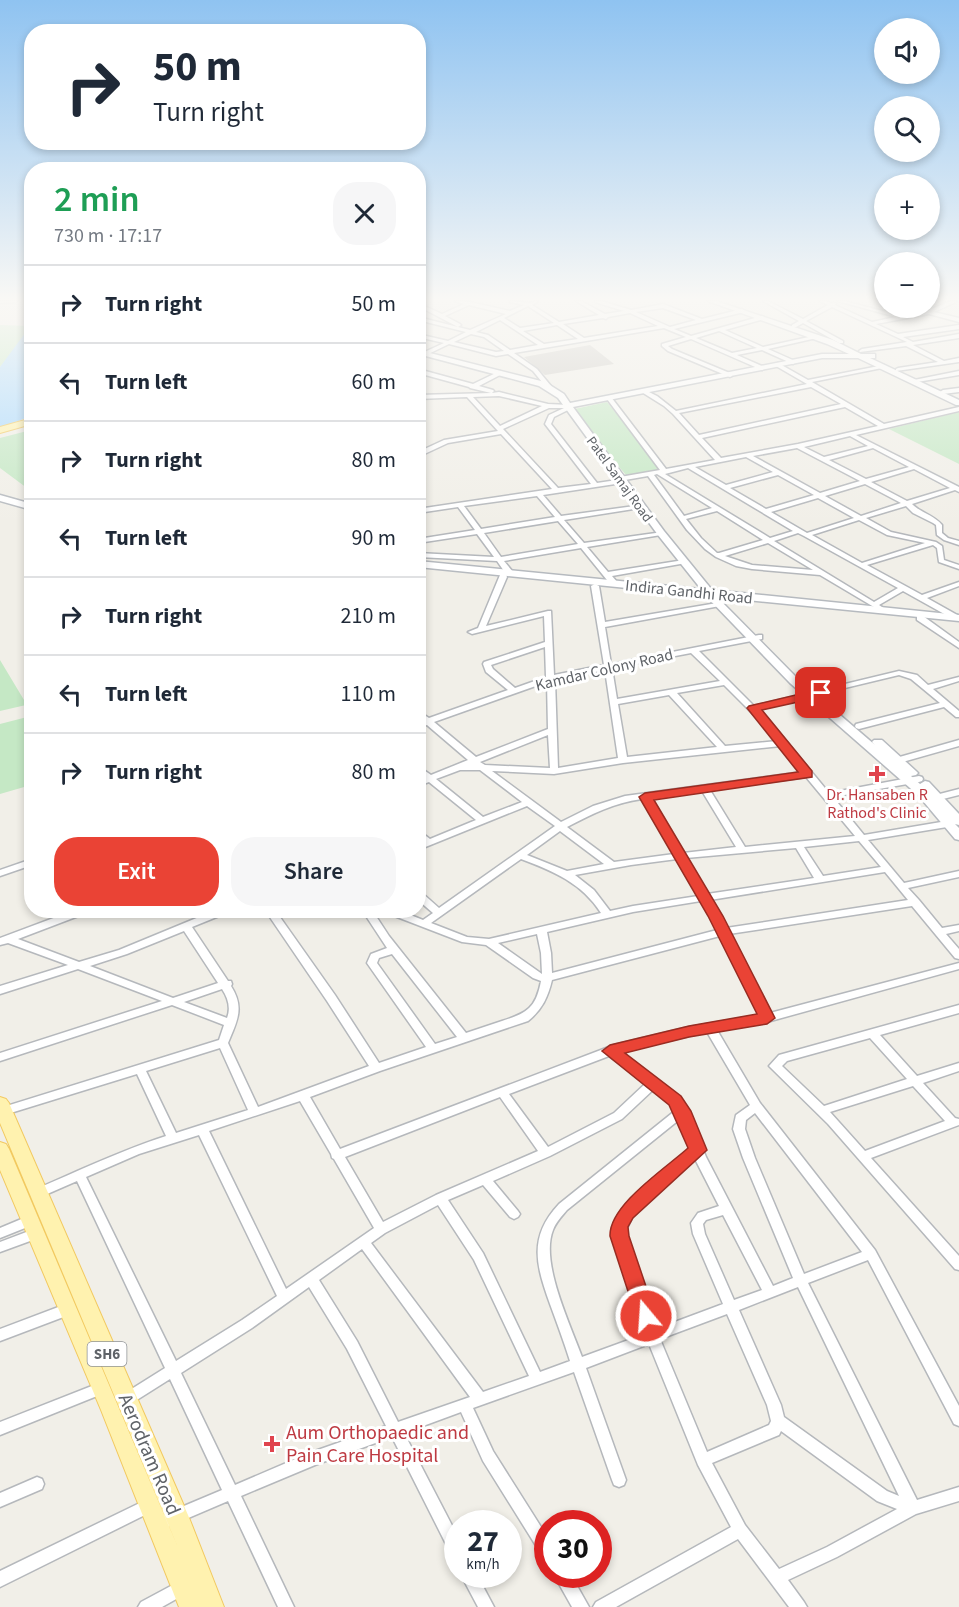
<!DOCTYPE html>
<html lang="en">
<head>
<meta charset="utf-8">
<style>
  :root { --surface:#fff; --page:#f6f6f7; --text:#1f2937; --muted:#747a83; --line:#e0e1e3; --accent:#ea4335 }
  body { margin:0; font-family:"Source Sans 3",sans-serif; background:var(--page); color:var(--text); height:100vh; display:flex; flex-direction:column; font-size:22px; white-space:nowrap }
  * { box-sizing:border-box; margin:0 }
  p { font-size:20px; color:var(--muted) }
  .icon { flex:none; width:33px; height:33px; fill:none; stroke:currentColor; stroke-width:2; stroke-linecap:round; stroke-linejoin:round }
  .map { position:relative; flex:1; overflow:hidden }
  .drawer { position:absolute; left:24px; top:162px; width:402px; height:756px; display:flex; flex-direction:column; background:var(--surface); border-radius:24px; box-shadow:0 3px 9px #0003 }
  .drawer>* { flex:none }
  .hud { position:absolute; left:24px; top:24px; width:402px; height:126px; border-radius:24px; box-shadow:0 3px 9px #0003; background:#fff; color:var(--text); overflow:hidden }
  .buttons { position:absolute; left:874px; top:18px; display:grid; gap:12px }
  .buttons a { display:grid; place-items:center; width:66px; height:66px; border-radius:50%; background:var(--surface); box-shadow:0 3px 9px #0003; font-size:30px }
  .speed { position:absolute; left:444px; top:1510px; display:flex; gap:12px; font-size:30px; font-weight:700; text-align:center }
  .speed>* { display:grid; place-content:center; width:78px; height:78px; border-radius:50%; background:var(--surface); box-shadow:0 3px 9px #0003; line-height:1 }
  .speed small { font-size:15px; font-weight:400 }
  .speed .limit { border:9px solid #d22; background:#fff; color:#111 }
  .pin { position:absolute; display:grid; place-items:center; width:51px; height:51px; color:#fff; margin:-26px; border-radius:12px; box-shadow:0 3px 9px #0006 }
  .me { position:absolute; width:66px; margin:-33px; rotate:342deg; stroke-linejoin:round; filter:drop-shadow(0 0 4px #0008) }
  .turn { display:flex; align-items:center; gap:21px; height:126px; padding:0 30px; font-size:27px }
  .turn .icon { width:78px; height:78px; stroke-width:2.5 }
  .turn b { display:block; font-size:42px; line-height:51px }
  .round { display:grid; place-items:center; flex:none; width:63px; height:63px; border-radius:24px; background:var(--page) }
  .head { display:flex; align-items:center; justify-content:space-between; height:102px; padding:0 30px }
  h1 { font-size:36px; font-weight:600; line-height:45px; color:#1e9e55 }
  .button { display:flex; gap:12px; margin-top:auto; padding:12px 30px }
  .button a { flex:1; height:69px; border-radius:24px; background:var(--accent); color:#fff; font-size:24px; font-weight:600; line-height:69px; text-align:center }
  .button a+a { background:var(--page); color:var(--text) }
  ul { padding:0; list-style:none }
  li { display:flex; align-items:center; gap:18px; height:78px; padding:0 30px; border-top:2px solid var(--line) }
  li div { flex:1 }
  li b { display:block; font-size:22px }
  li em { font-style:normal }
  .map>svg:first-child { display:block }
</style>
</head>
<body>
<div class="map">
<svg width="959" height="1607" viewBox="0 0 959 1607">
  <rect width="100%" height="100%" fill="#f1efe8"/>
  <path fill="#c5e8c5" d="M0,325L30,326L20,347L0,367Z
    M607,402L662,470L626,475L570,410Z
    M959,412V464L889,429Z
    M31,430H32L31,491L0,468V438Z
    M0,660L24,700L26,705L0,711Z
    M31,716V785L0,794V724Z"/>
  <path fill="#aadaff" d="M31,325V416L0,428V367Z"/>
  <path fill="#cccac5" d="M590,345L614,364L545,375L524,357Z"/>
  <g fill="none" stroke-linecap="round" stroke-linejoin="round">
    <defs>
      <path id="street" d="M0,301H17L15,302L0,303Z
        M455,301L470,302L510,311L524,305L510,302V301L529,303L538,301L532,305L559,322L599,315L576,301H581L605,314L624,311L595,302V301H601L631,310L663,304L702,319L742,309L745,311L744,312L674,329L691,336L762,316L764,317V319L725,330L763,347L818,335L821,337L768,349L795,361L796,362L793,364L762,350L737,355L764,367L765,368L762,370L691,339L668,346L672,349L732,374V376L730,377L668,351L662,346V344L686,337L664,328L514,353L537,369L551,386L548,388L546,387L533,371L508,354L496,356L449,344L418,359V355L444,343L418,337V334L448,341L466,332L418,320V317L470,330L506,314L469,305L445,316L460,324L461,325L458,327L418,306V303L442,314L464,304ZM528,306L554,323L520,328L504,318ZM663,308L696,320L670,327L636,312ZM630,313L658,326L584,338L563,324L603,318L606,319L608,317ZM500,320L538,345L510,350L488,335L476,332ZM557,325L578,339L544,344L523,331ZM719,331L757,348L732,353L696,338ZM471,334L484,337L504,351L496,352L454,342Z
        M763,301H768L803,319L828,305L820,301H825L831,303H836L835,305L872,322L896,317L838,301H844L902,316L923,312L912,309V308L929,310L951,301H956V302L934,312L959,318V322L929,314L876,324L898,334L959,325V329L903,337L913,342L959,334V338L913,345L944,361L959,358V362L896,371V369L898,368L938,362L906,346L860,352L859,351L862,349L907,342L832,307L806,321L843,341V343H839L803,323L796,327H792V325L799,321Z
        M778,363L808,380L884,365L885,366L882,368L812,382L884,424L959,407V411L856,435L959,487V492L955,490L912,504C921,513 934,515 942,525V533L948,538L959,541V545L944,540L937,535L936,525L933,523L913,513L906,506L866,518L891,532L936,542L942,546L944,560L959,565V569L939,562L937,548L933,545L867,565L922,595L959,582V586L927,598L959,616V620H955L903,591L879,605L888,611L884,613L820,575L752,569L736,566L716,557L705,549L687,530L648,476L625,480L624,482L622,483L543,495L561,516L642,505L643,506L640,508L564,520L584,543L663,532V534L661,535L587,547L608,572L684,560L686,561V563L612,576L618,583L614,585H611L581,548L504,561L513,572L509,574H506L497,561L418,557V553L494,557L477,534L418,543V539L475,530L458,507L418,513V509L552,489L501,434L448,443L418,457V452L444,440L498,431L467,397L418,399V395L491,393L470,388L469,387L418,373V369L473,384L500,371L503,373L502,374L479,386L493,390L494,391L492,393L499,392L548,404L569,405L570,409L554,417L551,424L597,483L617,480L618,478L620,477L660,470L607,399V397H611L666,469L715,460L673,414L664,406L640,391L645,390L657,396L676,411L807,384L776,366L775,365ZM811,387L841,404L699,435L679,413ZM499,396L542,406L500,426L473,397ZM845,407L878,426L798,444L721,458L702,438ZM549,408H564L549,415L545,424L591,484L558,488L503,429ZM850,436L868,446L824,457L804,447ZM797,448L860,481L820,493L753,456ZM873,448L909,467L866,479L829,460ZM746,457L773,472L726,485L695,467ZM688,468L793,531L770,538L665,474ZM914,469L950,488L907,501L871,482ZM657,474L712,508L684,516L654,475ZM778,475L814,495L766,509L730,488ZM865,484L901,503L861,516L825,496ZM537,496L555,517L481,529L464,506ZM818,498L854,518L807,533L771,512ZM717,511L763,540L719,553H717L701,538L686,519ZM859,520L887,535L925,543L862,563L812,535ZM558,521L578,544L501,557L484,533ZM798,533L804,536L898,588L874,602L774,541ZM768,543L813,570L752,565L725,556Z
        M959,371V375L917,382L914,380Z
        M959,388V392L943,394L940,392L943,390Z
        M500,575H506L507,577L486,626L548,611H551L554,675L604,665L591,586L595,584L599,586L605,622L723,602L724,604L720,606L605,627L611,664L759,635H762V639L699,651L754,706L899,671L917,675L928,685L959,677V681L933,689L959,711V717H956L944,707L859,729L856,728L855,726L856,724L940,703L911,679L899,675L758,709L768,719L829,793L919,776L922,777L923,779L922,781L919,782L833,797L864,835L947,821L950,822L952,824L950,826L947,827L868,840L904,883L959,871V877L908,888L919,900L942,928L959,925V931L946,934L959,949V959L955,958L912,906L729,934L770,1013L959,963V969L767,1022L717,1030L760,1103L875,1250L959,1406V1426L954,1424L868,1260L808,1283L917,1500L959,1487V1501L916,1514L837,1557L788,1580L804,1602L807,1607H789L738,1539L616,1607H593L596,1602L731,1527L698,1465L649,1344L586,1368L626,1480L624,1485L619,1487L614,1485L612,1480L574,1372L473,1408L493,1451L548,1538V1559L543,1557L483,1461L461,1412L404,1433L458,1537V1560L453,1558L392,1437L315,1465L241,1496L294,1607H278L228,1501L158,1531L153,1529L151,1524L153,1519L222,1490L170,1379L132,1403L127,1405L122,1403L120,1399L122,1395L165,1368L77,1181L38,1198L34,1196L32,1193L34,1190C78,1171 120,1151 166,1136L137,1074L4,1115L0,1114V1108L219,1040L224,1025L172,1005L0,1061V1053L162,1001L78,969L0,994V986L68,965L8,943L0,945V938L75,910H91L89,912L18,939L79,962L119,950L216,910H231L229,912L192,927L228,981H231L232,984L231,986C245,1008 237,1021 228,1043L258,1107L369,1066L327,1001L265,910H275L335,995L379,1063L426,1047L367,963L371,954L387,948L362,910H372L389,936L466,1033C478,1029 490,1025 502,1021C527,1013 536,1008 541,981L533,978L486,945L462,942L384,912L382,910H398L423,920L433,913L418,900V891L421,892L439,908L555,826L527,806L418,850V843L422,842L418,838V830L430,839L476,820L429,782L418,786V780L424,778L418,773V766L431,775L468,760L427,725L418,727V722L422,721L418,718V711L429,718L508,690L486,672L483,664L484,662L545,642L544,616L472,634L468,632L478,628ZM545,647L546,677L515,688L493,669L491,665ZM691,653L720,681L617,699L612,668ZM605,670L618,758L558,768L555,680ZM547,682L548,729L476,757L434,722ZM724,685L762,723L777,741L725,746L677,693ZM669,695L717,747L627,757L618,704ZM548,735L550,768L485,765L480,762ZM781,746L802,772L625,796L593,806L561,822L492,771L554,774L623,763ZM460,770H480L522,802L483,817L436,779ZM806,777L855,836L745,847L710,790ZM702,791L736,847L683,853L650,798ZM642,799L674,854L614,862L567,827C592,814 613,803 642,799ZM560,831L604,864L567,871L527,855ZM859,841L881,867L823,876L804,847ZM796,848L814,878L707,894L686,858ZM521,859C553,871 582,883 601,913L489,939L467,937L431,923ZM677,859L698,896L633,906L610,911L594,890L575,875L631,865ZM885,872L908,900L726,928L710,900ZM701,901L717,930L552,973L551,953L547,932L633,912ZM184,931L218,983L173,998L90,966L127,954ZM537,934L541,953L542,974L498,943ZM720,936L760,1015L689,1027L614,1045L340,1149L310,1097L380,1071L528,1021C542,1010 548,997 552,980ZM392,954L457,1037L435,1044L377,963L379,958ZM222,989C228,998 231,1008 227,1018L184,1002ZM707,1032L750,1105L736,1115L733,1129L743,1158L793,1278L773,1286L706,1157L687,1108L672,1091L619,1052ZM220,1048L248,1110L176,1133L146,1071ZM609,1056L646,1083L614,1113L548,1147L509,1094ZM654,1089L664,1097L676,1110L559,1204C528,1237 536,1265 550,1304C557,1323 564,1342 570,1361L540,1372L483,1253L448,1200L483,1185L510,1217L514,1219L518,1217L520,1214L518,1211L493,1181L550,1156L622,1119ZM500,1097L538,1151L436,1195L383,1222L345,1157ZM300,1101L331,1154L332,1158L334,1159L374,1228L286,1289L209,1131ZM755,1113L862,1252L804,1274L755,1158L745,1129L746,1120ZM680,1119L691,1149C662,1173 621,1197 613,1236L645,1334L582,1357C570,1324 540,1262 553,1230C556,1222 562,1216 567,1210ZM199,1135L277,1296L242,1320L176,1361L86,1177L139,1154ZM695,1159L719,1206L698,1213L691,1223L693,1234L723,1304L656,1329L625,1236C632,1202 670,1180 695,1159ZM438,1205L474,1260L529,1376L483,1392L371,1243L385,1233ZM723,1215L762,1290L734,1300L705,1234L703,1224L706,1220ZM362,1249L470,1397L398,1422L357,1341L319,1280ZM309,1287L347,1349L386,1426L312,1452L235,1485L181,1373L252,1328ZM798,1287L899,1496L887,1491L784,1417L781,1405L739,1310ZM727,1314L767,1405L771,1421L769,1425L707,1452L660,1339ZM781,1431L877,1501L897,1509L827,1547L779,1569L745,1525L712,1463L779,1435Z
        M917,616H923L959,642V648L917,620Z
        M959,740V746L899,763L895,760L896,758Z
        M959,789V795L931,802L927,799L928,797Z
        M32,859V865L0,876V870Z
        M959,1005V1013L880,1035L917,1076L959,1063V1071L923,1083L955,1118L959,1119V1125L871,1158L959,1256V1270L955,1269L828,1124L769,1066L779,1055ZM870,1038L907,1079L824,1106L782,1066L787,1061ZM913,1086L945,1121L865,1151L830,1112Z
        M31,1215L35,1216L37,1220L35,1224L0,1238V1228Z
        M37,1228L41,1229L43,1233L41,1237L0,1252V1242Z
        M69,1303L74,1305L76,1309L74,1313L0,1341V1329Z
        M102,1382L107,1384L109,1388L107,1392L0,1435V1422Z
        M37,1477L42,1479L44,1484L42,1489L0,1507V1493Z
        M150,1498L155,1500L157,1505L155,1510L0,1587V1571Z
        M461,1575H477L494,1607H478Z
        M554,1575H571L589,1607H572Z
        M182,1580L187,1583L190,1588L187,1593L162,1607H138L141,1602Z"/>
      <path id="secondary" d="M708,301H716L833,340L861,354H875V358H870L959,400V405H956L858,358H822L573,407L664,531L712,590L959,615V621L717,597L798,679L875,745L872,742L874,740H882L916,771L918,773L916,775L911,776L920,784L925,781L929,782L959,814V825L955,824L959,828V840L955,839L918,795L790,683L706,596L418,567V561L701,589L658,535L558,398L539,386L418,354V350L545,382L564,394L570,403L822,354H849L827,344Z
        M0,495L32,504V510L0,501Z"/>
      <path id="primary" d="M32,418V424L0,433V427Z
        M0,1097L6,1099L9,1103L188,1515L224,1607H179L101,1410L0,1170V1142L6,1144L9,1149L179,1550L0,1123Z"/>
    </defs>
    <use href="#street" stroke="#b5b8bc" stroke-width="3"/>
    <use href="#secondary" stroke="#b6babf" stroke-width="3"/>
    <use href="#primary" stroke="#f2c960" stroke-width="2"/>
    <use href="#street" fill="#fff" fill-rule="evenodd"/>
    <use href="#secondary" fill="#fff" fill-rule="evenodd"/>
    <use href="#primary" fill="#fff2af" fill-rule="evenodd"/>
  </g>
  <linearGradient id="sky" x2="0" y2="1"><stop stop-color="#8fc3f1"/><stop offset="0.57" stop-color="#f9f8f5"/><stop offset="1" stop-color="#f9f8f5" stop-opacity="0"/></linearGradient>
  <rect width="959" height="525" fill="url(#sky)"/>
  <path fill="#ea4335" stroke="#982c22" stroke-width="1.5" d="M821,689L827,693L825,696L762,710L812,771V777L654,800L723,916L775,1018L767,1024L689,1037L625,1053L681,1096L691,1111L707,1150L633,1218L628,1227L629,1236L656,1316L653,1322L646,1324L639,1322L636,1316L610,1236C609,1205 666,1168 688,1148L669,1105L602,1051L610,1045L689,1026L757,1014L708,916L639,797L645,793L798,772L747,708L749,706Z"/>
  <g fill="#e0444e" stroke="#fff" stroke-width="2">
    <path d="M874 765h6v6h6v6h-6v6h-6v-6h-6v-6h6z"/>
    <path d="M269 1435h6v6h6v6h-6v6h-6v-6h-6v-6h6z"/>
  </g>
  <g text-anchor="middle" stroke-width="6" stroke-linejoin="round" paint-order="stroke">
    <g font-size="14" fill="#5f6368" stroke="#fff">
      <text transform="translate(620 479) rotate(54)" y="5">Patel Samaj Road</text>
    </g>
    <rect fill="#fff" stroke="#8f9295" stroke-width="1.5" x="87.5" y="1342" width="39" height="24" rx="4.5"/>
    <g font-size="15" font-weight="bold" fill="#5f6368">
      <text x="107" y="1359">SH6</text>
    </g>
    <g font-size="16" fill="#5f6368" stroke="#fff">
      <text transform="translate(689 591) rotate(6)" y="6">Indira Gandhi Road</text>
      <text transform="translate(604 669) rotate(-13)" y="6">Kamdar Colony Road</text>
    </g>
    <g font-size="16" fill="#be3a42" stroke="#fff">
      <text x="877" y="800">Dr. Hansaben R<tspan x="877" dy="18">Rathod's Clinic</tspan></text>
    </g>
    <g font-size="20" fill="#be3a42" stroke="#fff" text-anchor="start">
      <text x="286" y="1439">Aum Orthopaedic and<tspan x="286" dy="23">Pain Care Hospital</tspan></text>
    </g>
    <g font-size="20" fill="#5f6368" stroke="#fff">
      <text transform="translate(150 1454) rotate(67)" y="7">Aerodram Road</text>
    </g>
  </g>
</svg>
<div class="buttons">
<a><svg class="icon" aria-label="sound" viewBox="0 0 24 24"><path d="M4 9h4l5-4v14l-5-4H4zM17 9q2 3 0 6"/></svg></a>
<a><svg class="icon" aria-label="search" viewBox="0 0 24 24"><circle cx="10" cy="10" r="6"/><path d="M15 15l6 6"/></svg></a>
<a>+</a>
<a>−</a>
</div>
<div class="speed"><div>27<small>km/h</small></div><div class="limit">30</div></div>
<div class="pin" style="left:821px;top:693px;background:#d93025"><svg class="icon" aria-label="arrive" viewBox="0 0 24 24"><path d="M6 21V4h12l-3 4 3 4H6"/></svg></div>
<svg class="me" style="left:646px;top:1316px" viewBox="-20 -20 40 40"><circle r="17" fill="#ea4335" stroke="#fff" stroke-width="3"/><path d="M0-11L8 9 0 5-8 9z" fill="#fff"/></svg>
<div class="hud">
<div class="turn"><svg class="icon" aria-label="right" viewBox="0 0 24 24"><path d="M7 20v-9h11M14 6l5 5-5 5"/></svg><div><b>50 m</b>Turn right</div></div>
</div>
<section class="drawer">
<div class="head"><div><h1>2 min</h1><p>730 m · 17:17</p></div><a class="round"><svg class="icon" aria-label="close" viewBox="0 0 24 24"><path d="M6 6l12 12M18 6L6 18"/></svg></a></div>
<ul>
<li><svg class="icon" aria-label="right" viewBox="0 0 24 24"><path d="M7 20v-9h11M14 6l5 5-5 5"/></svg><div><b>Turn right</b></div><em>50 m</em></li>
<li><svg class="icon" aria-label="left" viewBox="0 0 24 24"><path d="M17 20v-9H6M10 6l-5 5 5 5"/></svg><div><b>Turn left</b></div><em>60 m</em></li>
<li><svg class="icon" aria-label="right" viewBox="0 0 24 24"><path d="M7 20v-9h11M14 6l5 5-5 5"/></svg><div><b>Turn right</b></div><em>80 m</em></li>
<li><svg class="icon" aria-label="left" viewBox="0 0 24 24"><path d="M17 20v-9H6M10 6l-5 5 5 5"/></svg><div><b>Turn left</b></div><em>90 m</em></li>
<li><svg class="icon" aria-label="right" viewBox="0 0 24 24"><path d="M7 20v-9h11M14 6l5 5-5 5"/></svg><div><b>Turn right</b></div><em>210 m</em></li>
<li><svg class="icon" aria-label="left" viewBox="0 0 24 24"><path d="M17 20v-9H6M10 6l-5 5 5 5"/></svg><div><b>Turn left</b></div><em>110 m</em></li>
<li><svg class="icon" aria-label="right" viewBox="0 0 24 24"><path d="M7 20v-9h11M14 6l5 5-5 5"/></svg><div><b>Turn right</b></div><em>80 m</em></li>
</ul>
<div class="button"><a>Exit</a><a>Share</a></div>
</section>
</div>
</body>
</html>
